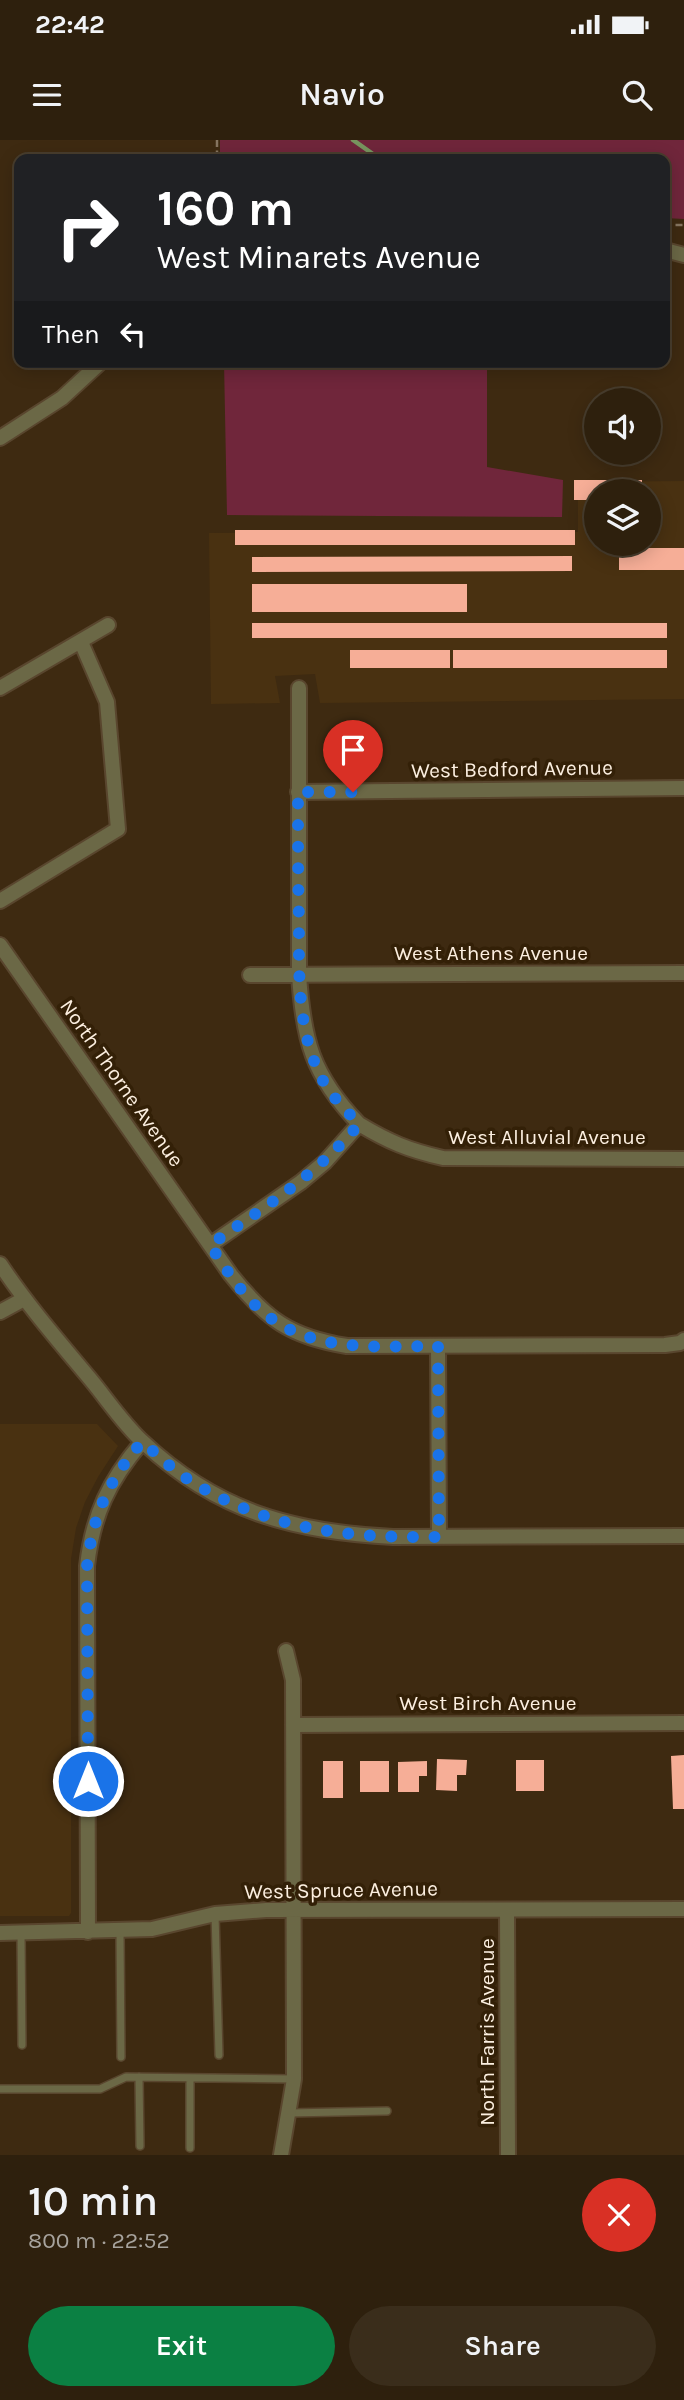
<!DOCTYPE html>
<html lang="en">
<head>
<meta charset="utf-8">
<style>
  :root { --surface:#2e200d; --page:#3a2d1b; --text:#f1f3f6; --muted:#a7a39d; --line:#493e2e; --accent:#0b8043 }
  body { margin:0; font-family:Karla,sans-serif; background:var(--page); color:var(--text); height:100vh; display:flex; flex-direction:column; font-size:26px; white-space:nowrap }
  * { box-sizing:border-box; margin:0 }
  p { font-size:23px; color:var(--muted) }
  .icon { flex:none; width:38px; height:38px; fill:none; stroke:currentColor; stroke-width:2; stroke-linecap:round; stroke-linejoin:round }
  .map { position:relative; height:2015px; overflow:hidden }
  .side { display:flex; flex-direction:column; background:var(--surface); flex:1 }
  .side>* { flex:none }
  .hud { position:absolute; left:14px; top:14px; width:656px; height:214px; border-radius:14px; box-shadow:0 4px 18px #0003,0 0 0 2px var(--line); background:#202124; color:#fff; overflow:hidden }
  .fabs { position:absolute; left:584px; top:248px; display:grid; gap:14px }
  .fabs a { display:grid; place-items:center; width:77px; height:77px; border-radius:50%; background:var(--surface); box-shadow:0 4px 18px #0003,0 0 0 2px var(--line); font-size:35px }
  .pin { position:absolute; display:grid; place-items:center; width:60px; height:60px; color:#fff; margin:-72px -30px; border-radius:50% 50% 50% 0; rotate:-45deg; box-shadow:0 0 7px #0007 }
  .pin .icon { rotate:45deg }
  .me { position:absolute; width:77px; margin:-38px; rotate:0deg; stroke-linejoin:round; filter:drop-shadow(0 0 5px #0008) }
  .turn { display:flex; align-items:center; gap:24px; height:147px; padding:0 28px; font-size:32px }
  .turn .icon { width:91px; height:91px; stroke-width:2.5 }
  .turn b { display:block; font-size:49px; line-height:60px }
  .then { display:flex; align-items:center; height:66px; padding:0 28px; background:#0003; gap:14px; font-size:26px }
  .round { display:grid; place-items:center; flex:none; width:74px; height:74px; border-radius:37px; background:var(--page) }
  .overview { display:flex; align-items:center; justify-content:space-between; height:119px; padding:0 28px }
  h1 { font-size:42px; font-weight:600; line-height:52px }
  .action { display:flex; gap:14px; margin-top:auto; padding:14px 28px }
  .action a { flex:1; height:80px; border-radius:42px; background:var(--accent); color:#fff; font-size:28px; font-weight:600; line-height:80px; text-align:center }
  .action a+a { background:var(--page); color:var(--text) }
  .status { display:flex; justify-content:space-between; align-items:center; height:49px; padding:0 35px; background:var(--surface); direction:ltr }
  .status svg { height:19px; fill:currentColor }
  header { display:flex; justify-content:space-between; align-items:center; height:91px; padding:0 28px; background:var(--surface); font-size:32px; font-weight:600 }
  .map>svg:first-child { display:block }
</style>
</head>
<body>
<div class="status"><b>22:42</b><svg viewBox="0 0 49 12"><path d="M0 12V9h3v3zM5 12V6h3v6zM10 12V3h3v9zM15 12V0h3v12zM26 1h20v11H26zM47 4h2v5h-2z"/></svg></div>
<header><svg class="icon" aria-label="menu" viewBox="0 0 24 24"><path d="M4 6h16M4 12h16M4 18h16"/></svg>Navio<svg class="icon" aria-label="search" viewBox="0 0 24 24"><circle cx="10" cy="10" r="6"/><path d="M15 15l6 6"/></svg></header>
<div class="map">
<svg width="684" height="2015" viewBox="0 0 684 2015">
  <rect width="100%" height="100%" fill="#3e2a11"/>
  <path fill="#493111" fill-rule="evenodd" d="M684,341V559L320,563L315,534L275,536L280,563L211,564L209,393L578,392V342ZM597,352H649V404H597Z
    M0,1284H97L118,1306L98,1337L85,1362L76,1388L71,1419V1773L69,1776H0Z"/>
  <path fill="#70263b" d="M220,0H684V79L665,78V19H220Z
    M224,222H487V327L563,340L562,377L227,375Z"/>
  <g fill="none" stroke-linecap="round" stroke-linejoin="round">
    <path stroke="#78955f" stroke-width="4.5" d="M353,0L380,19"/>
  </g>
  <path fill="#f6ae97" d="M574,340H642V352H597V360H574Z
    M235,390H575V405H235Z
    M619,408H684V430H619Z
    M572,416V431L252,432V417Z
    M252,444H467V472H252Z
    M252,483H667V498H252Z
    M350,510H450V528H350Z
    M453,510H667V528H453Z
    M684,1615V1669H673L671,1616Z
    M437,1619L467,1620L466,1635H457V1651L436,1650Z
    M516,1620H544V1651H516Z
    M323,1621H343V1658H323Z
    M360,1621H389V1652H360Z
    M427,1621V1636H419V1652H398V1622Z"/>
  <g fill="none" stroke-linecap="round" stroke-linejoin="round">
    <defs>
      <path id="service" d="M215,1774L219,1915
        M120,1792L121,1917
        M21,1793L22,1905
        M139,1937L140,2006
        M0,1949H100L126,1937L294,1939
        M289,1973L387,1971
        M190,2008V1938"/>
      <path id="minor" d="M665,110L684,115
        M0,298L62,258L101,222
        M0,548L108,485
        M299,548V834C303,900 312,935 359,984
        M298,652L684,648
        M0,761L118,689L107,562L81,502
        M0,805L231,1135C266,1179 290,1197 347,1206L665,1205L680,1203L684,1200
        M250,835L684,833
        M210,1105L301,1042L325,1022L359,984C389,1002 408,1010 443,1018L684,1019
        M0,1124C26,1163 56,1198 86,1234C105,1256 122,1283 144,1303C218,1372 294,1392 393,1397L684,1396
        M0,1172L24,1159
        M438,1206L439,1397
        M293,1585L684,1583
        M507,1770L508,2015
        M88,1792L87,1426C93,1374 109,1341 142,1302
        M0,1793L152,1789L215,1774L266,1770L684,1769
        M281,2015L294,1939L293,1540L286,1511"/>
    </defs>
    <use href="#service" stroke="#59462e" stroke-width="10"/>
    <use href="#minor" stroke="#59462e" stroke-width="18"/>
    <path stroke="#877661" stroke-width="2.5" stroke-dasharray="7 3.5" stroke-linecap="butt" d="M217,0V19
      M665,85H684"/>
    <use href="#service" stroke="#6b6846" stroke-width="7"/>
    <use href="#minor" stroke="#6b6846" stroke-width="14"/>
  </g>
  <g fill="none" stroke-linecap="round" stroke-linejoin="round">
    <path stroke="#1a73e8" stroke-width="12" stroke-dasharray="0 21.6" d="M88,1641L87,1426C93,1375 108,1341 142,1302C156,1313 169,1326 183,1336C264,1390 345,1398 439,1397L438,1206C370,1206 303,1215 251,1161C235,1144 223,1124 210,1105C266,1066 314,1037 359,984C344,968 328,953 319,933C297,885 299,833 299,781C298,738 298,695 298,652H353"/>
  </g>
  <g text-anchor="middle" stroke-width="7" stroke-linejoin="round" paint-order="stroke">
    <g font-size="21" fill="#fcefe0" stroke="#332007">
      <text transform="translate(512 629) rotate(-1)" y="7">West Bedford Avenue</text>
      <text x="491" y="820">West Athens Avenue</text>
      <text transform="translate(122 943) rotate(55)" y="7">North Thorne Avenue</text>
      <text x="547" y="1004">West Alluvial Avenue</text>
      <text x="488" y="1570">West Birch Avenue</text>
      <text transform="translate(341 1750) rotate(-1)" y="7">West Spruce Avenue</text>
      <text transform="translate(487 1892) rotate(-90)" y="7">North Farris Avenue</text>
    </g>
  </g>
</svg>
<div class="fabs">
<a><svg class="icon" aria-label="sound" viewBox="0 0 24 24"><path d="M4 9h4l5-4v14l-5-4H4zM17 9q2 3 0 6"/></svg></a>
<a><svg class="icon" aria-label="layers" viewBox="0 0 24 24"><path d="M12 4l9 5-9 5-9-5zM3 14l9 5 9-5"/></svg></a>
</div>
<div class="pin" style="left:353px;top:652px;background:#d93025"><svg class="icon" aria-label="arrive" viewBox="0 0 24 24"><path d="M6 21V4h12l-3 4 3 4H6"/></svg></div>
<svg class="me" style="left:88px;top:1641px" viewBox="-20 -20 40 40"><circle r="17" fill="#1a73e8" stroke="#fff" stroke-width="3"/><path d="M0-11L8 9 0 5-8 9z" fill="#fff"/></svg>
<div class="hud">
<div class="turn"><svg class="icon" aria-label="right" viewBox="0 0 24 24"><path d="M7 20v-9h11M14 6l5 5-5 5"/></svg><div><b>160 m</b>West Minarets Avenue</div></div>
<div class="then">Then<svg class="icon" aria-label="left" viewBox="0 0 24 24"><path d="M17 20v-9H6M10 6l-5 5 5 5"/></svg></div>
</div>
</div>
<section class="side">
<div class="overview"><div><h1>10 min</h1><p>800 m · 22:52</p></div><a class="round" style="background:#d93025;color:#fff"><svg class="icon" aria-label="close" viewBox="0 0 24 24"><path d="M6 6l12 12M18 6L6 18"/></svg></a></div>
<div class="action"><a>Exit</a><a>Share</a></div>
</section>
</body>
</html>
